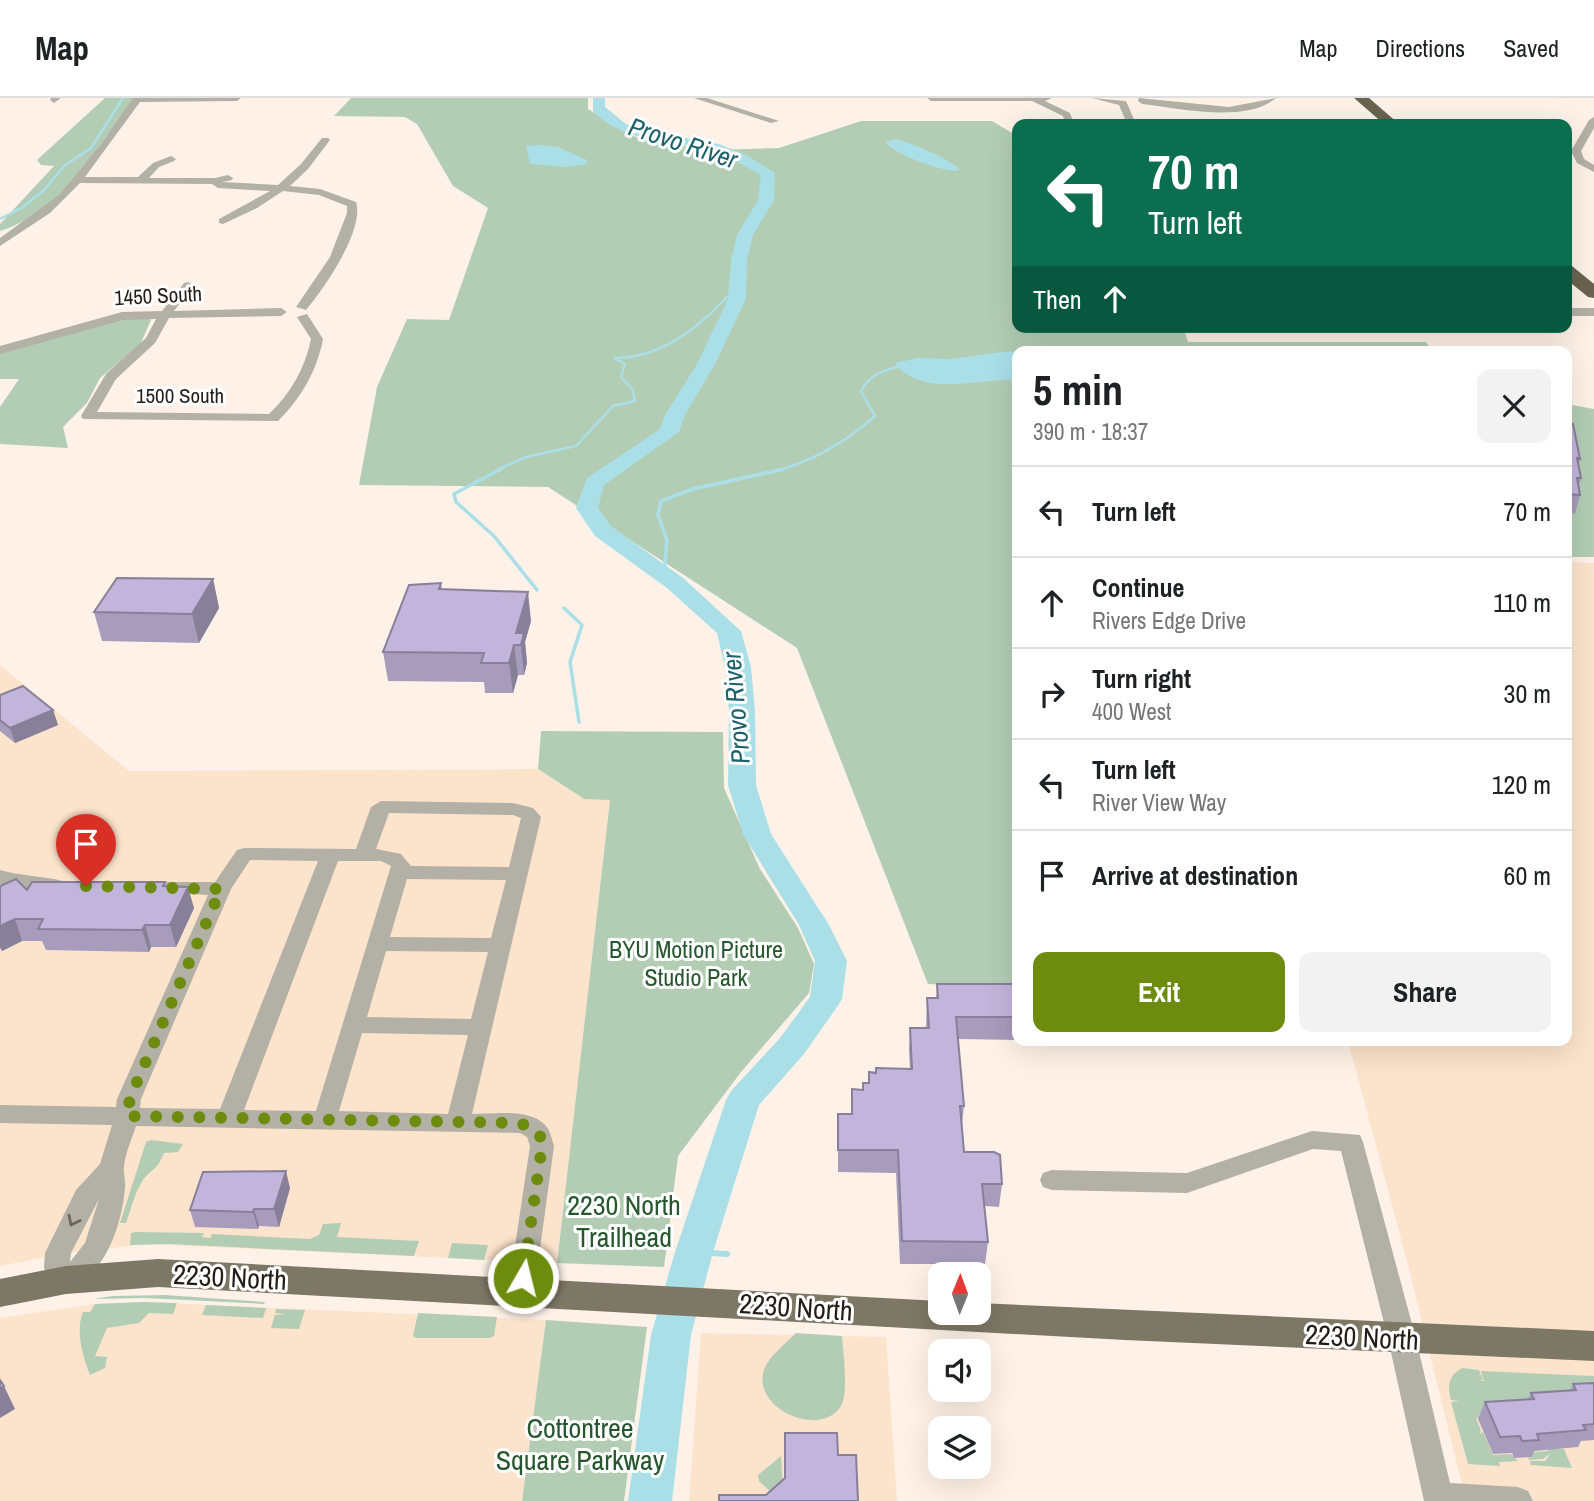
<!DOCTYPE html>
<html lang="en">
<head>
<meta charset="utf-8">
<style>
  :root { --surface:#fff; --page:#f2f2f2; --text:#202124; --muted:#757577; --line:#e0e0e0; --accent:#6d8c0e }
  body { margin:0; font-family:"Archivo Narrow",sans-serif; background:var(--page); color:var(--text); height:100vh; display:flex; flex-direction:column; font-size:26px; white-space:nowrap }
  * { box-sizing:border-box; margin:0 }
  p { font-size:23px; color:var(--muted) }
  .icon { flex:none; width:38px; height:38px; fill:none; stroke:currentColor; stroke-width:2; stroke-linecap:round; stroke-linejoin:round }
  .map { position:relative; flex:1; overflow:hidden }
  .details { position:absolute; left:1012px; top:248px; width:560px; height:700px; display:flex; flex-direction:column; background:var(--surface); border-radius:14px; box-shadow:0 7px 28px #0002 }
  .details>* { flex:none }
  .banner { position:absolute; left:1012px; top:21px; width:560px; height:214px; border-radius:14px; box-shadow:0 7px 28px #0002; background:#0b6e4f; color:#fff; overflow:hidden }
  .needle { width:46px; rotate:1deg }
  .controls { position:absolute; left:928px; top:1164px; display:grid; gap:14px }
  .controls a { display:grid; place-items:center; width:63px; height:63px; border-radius:14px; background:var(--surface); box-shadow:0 7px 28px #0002; font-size:35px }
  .pin { position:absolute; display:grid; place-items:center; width:60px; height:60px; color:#fff; margin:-72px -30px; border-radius:50% 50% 50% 0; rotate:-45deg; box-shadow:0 0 7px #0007 }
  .pin .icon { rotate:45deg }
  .me { position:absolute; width:77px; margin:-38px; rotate:8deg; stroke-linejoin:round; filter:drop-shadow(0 0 5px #0008) }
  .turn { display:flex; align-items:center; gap:24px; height:147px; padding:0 21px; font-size:32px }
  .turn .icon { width:91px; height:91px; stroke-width:2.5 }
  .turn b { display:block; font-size:49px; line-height:60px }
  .then { display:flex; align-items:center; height:66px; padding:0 21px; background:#0003; gap:14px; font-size:26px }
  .round { display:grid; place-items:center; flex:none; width:74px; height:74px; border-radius:14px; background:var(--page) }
  .summary { display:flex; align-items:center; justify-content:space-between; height:119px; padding:0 21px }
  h1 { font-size:42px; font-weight:800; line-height:52px }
  .action { display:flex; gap:14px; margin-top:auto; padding:14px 21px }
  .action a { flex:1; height:80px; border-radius:14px; background:var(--accent); color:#fff; font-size:28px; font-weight:800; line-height:80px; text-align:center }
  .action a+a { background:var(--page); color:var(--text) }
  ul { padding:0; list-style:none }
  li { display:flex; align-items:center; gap:21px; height:91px; padding:0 21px; border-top:2px solid var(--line) }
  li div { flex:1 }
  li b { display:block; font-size:26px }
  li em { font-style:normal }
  header { display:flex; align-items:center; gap:42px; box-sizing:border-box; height:98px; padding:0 35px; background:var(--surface); border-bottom:2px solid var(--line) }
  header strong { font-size:33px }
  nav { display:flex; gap:38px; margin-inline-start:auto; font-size:24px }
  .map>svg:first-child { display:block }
</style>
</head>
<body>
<header>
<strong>Map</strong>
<nav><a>Map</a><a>Directions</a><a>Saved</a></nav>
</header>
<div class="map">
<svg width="1594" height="1403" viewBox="0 0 1594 1403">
  <rect width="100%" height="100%" fill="#fef2e8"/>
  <path fill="#fce3cc" d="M1566,464L1594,465V1403H1466L1408,1167L1348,943H1566Z
    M0,567L129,673L538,671L583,701H610L557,1165L148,1146L61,1156L0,1168Z
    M143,1204L546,1222L522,1403H0V1220L95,1206Z
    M701,1235L886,1239L897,1403H689Z"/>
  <path fill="#b3cdb5" d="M105,0H135L92,59C81,68 76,79 66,90C51,108 23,126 0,133V126L54,68L41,67L37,62Z
    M351,0H588V11L636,39L709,52L779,50L861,23H992L1017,38V229H1183L1188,244H1426L1433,254H1017V890L928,886L797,550L548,389L359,387L377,289L407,221L449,222L488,110L453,88L417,26L405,19L334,18Z
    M148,220L151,222L140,247L100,280L87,305L63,329L68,350L0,346V309L19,281H0V253L111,221Z
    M1566,306L1594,311V459H1566Z
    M541,633L723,634L724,690L760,771L798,830L814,866L809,895L741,974L678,1058L664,1169L557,1165L610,702L584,701L538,671Z
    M151,1042L183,1046L178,1054L164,1055C156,1074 153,1069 143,1082C135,1094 131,1111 126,1125H120L146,1044Z
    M341,1125L337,1139L419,1143L414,1158L169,1146L130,1147L131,1135L135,1134L204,1135L202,1139L210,1140L212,1136L310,1141L319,1137L323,1126Z
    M452,1145L488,1147L484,1162L448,1160Z
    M165,1197L265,1204L264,1206L145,1200L93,1201L112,1198Z
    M143,1204L177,1205L173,1216L149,1215L139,1225L107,1230L95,1258L107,1259L105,1270L90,1277C83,1259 75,1233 83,1214H90L95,1206Z
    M206,1207L266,1210L263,1220L202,1217Z
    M276,1211L305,1212L299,1231L271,1230L275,1217L286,1216L275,1215Z
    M418,1215L497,1219L494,1238L490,1240H416L413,1238Z
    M546,1222L647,1229L624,1403H522Z
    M796,1235L842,1238C843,1254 849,1294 841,1308C821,1341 751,1311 764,1272C769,1258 785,1246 796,1235Z
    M1462,1270L1479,1272L1483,1282L1478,1283H1484L1481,1273L1594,1278V1296L1524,1316L1476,1320L1481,1333L1479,1336L1483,1334L1493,1357L1511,1356L1518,1363L1499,1364L1500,1368L1468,1366L1451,1304L1459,1303L1451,1302C1447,1288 1448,1278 1462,1270Z
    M1557,1346L1559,1351H1564L1572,1370L1531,1367L1530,1363H1545L1551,1355L1543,1361L1529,1362L1528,1360L1532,1359L1530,1354L1548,1353L1546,1347Z
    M781,1358L783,1389L778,1401L759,1383L758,1377Z"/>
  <path fill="#aadfe8" d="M895,41C908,43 954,63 960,72C948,77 889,54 886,44Z
    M541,47L558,49L587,62V66L565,69L530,66L526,48Z
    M1055,252L1064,254H1017V282C974,280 931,300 896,268V265L918,260L950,261L1003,254Z"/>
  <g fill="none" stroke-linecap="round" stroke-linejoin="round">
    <path stroke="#aadfe8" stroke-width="2.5" d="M0,121L23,109L44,92L65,67L91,50L123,0
      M497,372L526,359L576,348L613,308L635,303L633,292L621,279L625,266L614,260C666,260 705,224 738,187
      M779,372C815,362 847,343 875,318L861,293C869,278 881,273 897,269"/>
    <path stroke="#aadfe8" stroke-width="3.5" d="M501,371L454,396L456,404L494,438L537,492
      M664,477L667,442L658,417L661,403L693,391L784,371
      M564,510L582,527L570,564L579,624"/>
    <path stroke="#aadfe8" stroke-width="6" d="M694,1154L727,1156"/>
    <path fill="#aadfe8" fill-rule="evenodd" d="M593,0H605V9L626,26L652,34L719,46L746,57L775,75L774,102L753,137L747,162L746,201L715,266L685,317L679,334L604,387L598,410L611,428L683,480L741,533L751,569L755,613L756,687L771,736L829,827L847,863L842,901L837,909L804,956L759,1007L713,1154L691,1237L672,1403H628L651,1237L675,1154L726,1002L731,993L780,940L810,899L815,863L799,827L743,736L728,687L729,613L725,569L717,535L667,490L595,438L576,410L587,380L660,331L665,317L697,266L728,201L731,162L737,137L758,102L761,77C743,67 725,56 706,51C665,41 624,45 593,13Z"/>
    <path fill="#b3b0a6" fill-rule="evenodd" d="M51,0H61L54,5L50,2Z
      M133,0H241L237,3L140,4L85,79H138L153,65L171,58L176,61L174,63L159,69L149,80H215L228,77L233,80L232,82L222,84L278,87L301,66L322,40H328L330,42L308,71L290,88L320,91L356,104C365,131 324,191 306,212L296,209L330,159L347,115V108L319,97L283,93L257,110L223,126L219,125V121L270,93L218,90L212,86L80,85L50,115L0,148V140L59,97L102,45Z
      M694,0H707L779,23L771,25Z
      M927,0H1052L1045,3L1070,15L1074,26H1065L1063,18L1032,3H931Z
      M1092,0L1126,3L1136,26H1127L1119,7Z
      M1139,0L1229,9L1276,0C1246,26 1179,10 1142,6L1138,3Z
      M1594,19V30L1581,53L1584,61L1594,67V74L1577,65L1571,53L1589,22Z
      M188,184L194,187L174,213L281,210L287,214L281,218L169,220L155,245L116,281L97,314L269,316C291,295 305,270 311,241L297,219L307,216L323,241C317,273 301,300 278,323L83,321L81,318L106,276L146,240L156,221L123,222L0,256V248L122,214L162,213L184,185Z
      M1566,210H1594V218H1566Z
      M381,703L513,705L533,710L541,719L472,1016C493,1016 529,1010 545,1027C550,1031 552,1042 554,1048L534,1195L530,1203L521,1206L512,1203L508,1195L530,1048L527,1039L520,1035L136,1028C132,1040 125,1056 124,1069C123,1076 126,1083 125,1090C122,1127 104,1180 66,1193L57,1190L48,1178L44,1170L45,1155L76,1092L100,1066L112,1027L0,1025V1007L116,1009L117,1001L208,797L156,794L153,789L156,784H215L237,752L244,750L356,751L371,709ZM389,715L513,717L521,720L509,769L411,768L401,756L376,751ZM250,762L318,763L220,1011L140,1010L141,1001L231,791ZM338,763H381L391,768L316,1013L244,1012ZM407,781L506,782L491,840L390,839ZM386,853L488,854L471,921L367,919ZM362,935L468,937L448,1016L339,1013ZM99,1101L85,1145L70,1164L71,1155Z
      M0,772C21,778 43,778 63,783L66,788L63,793C44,798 19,792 0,786Z
      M1312,1033L1360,1037L1363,1044L1416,1241L1450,1385L1518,1389L1528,1393L1533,1403H1424L1388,1241L1341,1053L1313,1051L1187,1095L1052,1092L1043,1089L1040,1082L1043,1075L1052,1072L1187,1075Z"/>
    <path fill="#7d7766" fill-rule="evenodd" d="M158,1161L940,1203V1214H978V1205L1594,1233V1263L1125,1242L158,1189L66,1196L0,1209V1181L66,1168Z"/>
    <path fill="#69634f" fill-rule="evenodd" d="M1354,0H1369L1399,26H1384Z
      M1566,167L1572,168L1594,186V200L1588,199L1566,181Z"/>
  </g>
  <path fill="#a79cbc" d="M1566,325L1580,361L1578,367L1581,380L1579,387L1580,397L1575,416L1566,415Z
    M213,481L219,510L199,545L102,543L94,514Z
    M441,485L442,491L531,523L525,544L527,565L524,577H518L513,595H485L484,584L388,583L383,554Z
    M0,597L53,612L58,627L15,645L0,633Z
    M165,784L166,788L194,810L176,849H151L149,854L46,852L42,843H22L2,853L0,850V788L27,792Z
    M937,886H1017V942L958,941L964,1008L962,1027L964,1054L1002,1086L999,1109L984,1108L988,1144L985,1166H900L896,1075L838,1074V1016H851L852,991L863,992L869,985V974L910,971L909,952L910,930H926L927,900H936Z
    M290,1090L279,1129L259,1128L258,1131L195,1129L190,1112Z
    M1594,1285V1342L1581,1343L1578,1349L1534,1353L1532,1359L1514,1360L1512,1355L1493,1356L1478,1321L1485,1304L1528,1301L1531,1295L1570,1293L1573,1286Z"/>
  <path fill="#887f99" d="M213,481L219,510L199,545L192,516Z
    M528,494L531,523L525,544L527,565L524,577L521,547L516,535Z
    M514,547L518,577L513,595L509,565Z
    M53,612L58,627L15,645L10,630Z
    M188,789L194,810L176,849L170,827Z
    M15,821L22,843L2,853L0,848V828Z
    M145,827L151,849L149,854L142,832Z
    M286,1073L290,1090L279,1129L274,1111Z
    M254,1111L259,1128L258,1131L253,1114Z
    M4,1288L15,1311L0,1320V1291Z"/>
  <path fill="#c2b5db" stroke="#887f99" stroke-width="2" d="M1566,325L1573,326L1580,361L1577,360L1581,380H1577L1580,397L1566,396Z
    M117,480L213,481L192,516L94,514Z
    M441,485L439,491L528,494L516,535H524L521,547H514L509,565H481L484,555L383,554L409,487Z
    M23,588L53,612L10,630L0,622V597Z
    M16,781L27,792L32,784H165L163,788L188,789L170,827H145L142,832L38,831L43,821H15L0,828V788Z
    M937,886H1017V919H956L964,1008H960L964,1054H994L1000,1057L1002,1086H982L988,1144L902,1143L898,1052H838V1016H852V991L863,992V985H869V974L876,975V970L912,971L910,930H929L927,900H938Z
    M286,1073L274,1111H254L253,1114L190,1112L203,1074Z
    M0,1282L4,1288L0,1291Z
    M1594,1285V1326L1583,1327L1586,1332L1537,1336L1539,1342L1522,1343L1520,1338L1500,1339L1485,1304L1534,1301L1531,1295L1576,1292L1573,1286Z
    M785,1335H837L838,1357H856L858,1403H719V1397H766L785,1380Z"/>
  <defs><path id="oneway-chevron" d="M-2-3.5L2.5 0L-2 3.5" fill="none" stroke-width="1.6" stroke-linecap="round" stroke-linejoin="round" transform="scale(1.75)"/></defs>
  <use stroke="#6c665e" href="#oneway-chevron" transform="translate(73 1123) rotate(116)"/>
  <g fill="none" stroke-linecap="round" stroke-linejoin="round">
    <path stroke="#6d8c0e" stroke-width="12" stroke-dasharray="0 21.6" d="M86,788L221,791L130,1000L127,1018L516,1025C530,1027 542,1032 542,1048L523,1180"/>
  </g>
  <g text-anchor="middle" stroke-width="6" stroke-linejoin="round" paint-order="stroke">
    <g font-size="21" fill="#241d17" stroke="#fff">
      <text transform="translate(158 198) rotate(-3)" y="7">1450 South</text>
      <text x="180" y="305">1500 South</text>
    </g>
    <g font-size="24" fill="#27572e" stroke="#fff">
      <text x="696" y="860">BYU Motion Picture<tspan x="696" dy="28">Studio Park</tspan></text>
    </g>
    <g font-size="26" font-style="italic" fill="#1c616b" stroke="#fff">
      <text transform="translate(683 45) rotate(18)" y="9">Provo River</text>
      <text transform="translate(736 610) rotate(-95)" y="9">Provo River</text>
    </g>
    <g font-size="28" fill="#27572e" stroke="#fff">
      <text x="624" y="1117">2230 North<tspan x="624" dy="32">Trailhead</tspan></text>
      <text x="580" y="1340">Cottontree<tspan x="580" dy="32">Square Parkway</tspan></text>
    </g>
    <g font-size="28" fill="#241d17" stroke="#fff">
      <text transform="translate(230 1179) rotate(3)" y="10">2230 North</text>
      <text transform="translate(796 1209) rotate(4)" y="10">2230 North</text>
      <text transform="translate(1362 1239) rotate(3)" y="10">2230 North</text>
    </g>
  </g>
</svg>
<div class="controls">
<a><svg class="needle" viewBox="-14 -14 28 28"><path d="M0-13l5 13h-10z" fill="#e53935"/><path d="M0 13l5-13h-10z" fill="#757577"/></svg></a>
<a><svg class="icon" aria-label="sound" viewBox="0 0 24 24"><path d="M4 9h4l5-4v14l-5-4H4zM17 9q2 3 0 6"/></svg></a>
<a><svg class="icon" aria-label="layers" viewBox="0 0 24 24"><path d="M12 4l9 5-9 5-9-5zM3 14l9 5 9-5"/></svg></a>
</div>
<div class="pin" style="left:86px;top:788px;background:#d93025"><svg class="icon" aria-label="arrive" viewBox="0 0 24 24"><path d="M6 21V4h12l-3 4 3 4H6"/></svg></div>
<svg class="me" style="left:523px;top:1180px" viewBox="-20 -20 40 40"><circle r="17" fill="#6d8c0e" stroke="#fff" stroke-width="3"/><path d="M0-11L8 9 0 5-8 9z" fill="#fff"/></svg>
<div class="banner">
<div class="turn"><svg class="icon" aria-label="left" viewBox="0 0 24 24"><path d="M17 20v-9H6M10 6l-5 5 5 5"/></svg><div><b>70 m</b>Turn left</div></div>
<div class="then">Then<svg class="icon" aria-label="ahead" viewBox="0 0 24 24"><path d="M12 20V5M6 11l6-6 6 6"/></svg></div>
</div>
<section class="details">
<div class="summary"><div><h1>5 min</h1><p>390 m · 18:37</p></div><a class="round"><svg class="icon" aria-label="close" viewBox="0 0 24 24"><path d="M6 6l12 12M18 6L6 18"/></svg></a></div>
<ul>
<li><svg class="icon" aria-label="left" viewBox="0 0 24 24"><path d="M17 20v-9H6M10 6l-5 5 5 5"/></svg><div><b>Turn left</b></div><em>70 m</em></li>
<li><svg class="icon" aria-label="ahead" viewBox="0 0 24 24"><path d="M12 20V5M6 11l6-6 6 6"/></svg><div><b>Continue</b><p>Rivers Edge Drive</p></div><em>110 m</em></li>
<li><svg class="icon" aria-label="right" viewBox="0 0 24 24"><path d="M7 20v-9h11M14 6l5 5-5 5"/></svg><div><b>Turn right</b><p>400 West</p></div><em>30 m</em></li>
<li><svg class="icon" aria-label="left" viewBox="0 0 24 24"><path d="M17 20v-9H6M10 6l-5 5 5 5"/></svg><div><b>Turn left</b><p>River View Way</p></div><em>120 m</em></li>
<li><svg class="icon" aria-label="arrive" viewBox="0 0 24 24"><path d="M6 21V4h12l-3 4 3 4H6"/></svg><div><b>Arrive at destination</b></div><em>60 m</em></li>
</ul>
<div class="action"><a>Exit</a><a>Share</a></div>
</section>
</div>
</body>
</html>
